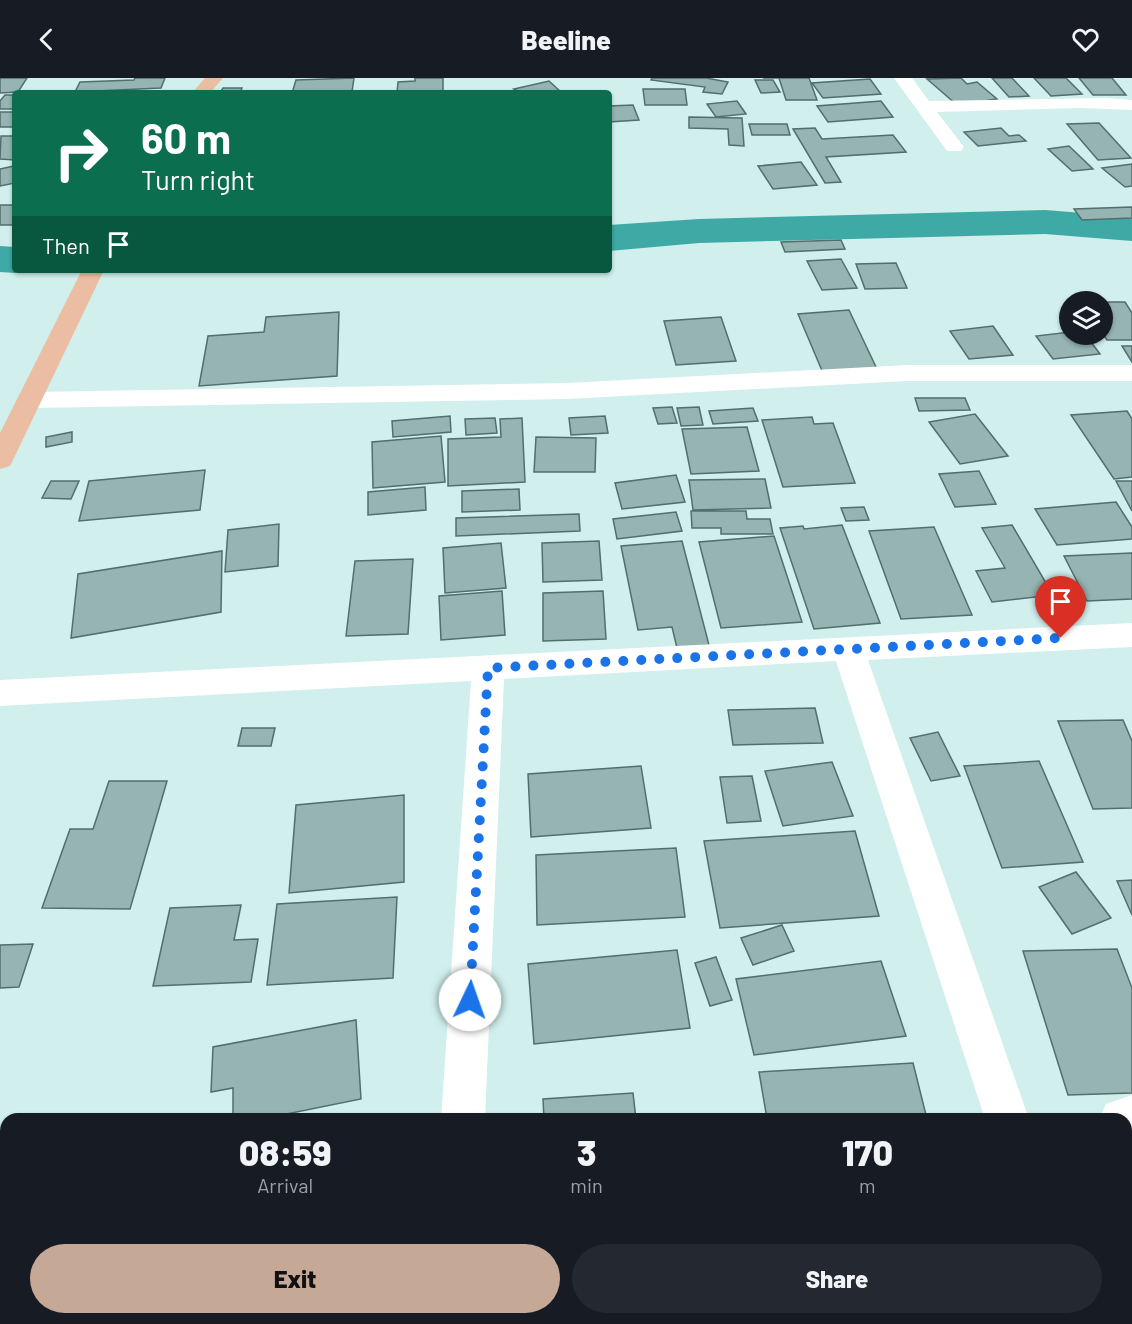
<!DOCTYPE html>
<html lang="en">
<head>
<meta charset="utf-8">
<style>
  :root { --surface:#171b24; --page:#242831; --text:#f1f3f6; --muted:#9ea1a6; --accent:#c5a895 }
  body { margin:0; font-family:Barlow,sans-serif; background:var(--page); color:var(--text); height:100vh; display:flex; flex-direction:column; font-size:22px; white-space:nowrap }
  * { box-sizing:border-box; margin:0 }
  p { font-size:20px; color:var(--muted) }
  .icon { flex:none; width:33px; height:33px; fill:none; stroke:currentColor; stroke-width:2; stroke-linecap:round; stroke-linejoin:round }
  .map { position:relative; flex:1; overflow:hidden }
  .drawer { position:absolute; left:0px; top:1035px; width:1132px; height:212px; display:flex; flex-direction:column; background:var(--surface); border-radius:18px 18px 0 0; box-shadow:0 2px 4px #0004 }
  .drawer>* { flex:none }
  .banner { position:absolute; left:12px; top:12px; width:600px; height:183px; border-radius:6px; box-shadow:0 2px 4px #0004; background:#0b6e4f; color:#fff; overflow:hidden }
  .controls { position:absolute; left:1059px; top:213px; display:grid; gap:12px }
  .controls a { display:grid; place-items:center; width:54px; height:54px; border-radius:50%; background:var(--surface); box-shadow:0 2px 4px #0004; font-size:30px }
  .pin { position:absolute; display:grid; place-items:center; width:51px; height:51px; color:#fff; margin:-62px -26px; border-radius:50% 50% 50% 0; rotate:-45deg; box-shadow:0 0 6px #0007 }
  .pin .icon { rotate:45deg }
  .me { position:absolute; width:66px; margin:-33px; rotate:3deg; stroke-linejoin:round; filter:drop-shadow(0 0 4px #0008) }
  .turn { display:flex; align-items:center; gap:21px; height:126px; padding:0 30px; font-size:27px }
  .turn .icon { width:78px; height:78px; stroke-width:2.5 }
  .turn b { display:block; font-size:42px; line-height:51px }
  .then { display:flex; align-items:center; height:57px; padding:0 30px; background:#0003; gap:12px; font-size:22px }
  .eta { display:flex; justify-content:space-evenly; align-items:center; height:102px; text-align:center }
  .eta b { font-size:36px; font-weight:800; line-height:42px }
  .button { display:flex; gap:12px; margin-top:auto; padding:12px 30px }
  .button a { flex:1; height:69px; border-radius:36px; background:var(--accent); color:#111; font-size:24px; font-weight:800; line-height:69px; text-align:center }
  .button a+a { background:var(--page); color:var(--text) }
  header { display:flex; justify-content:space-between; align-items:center; height:78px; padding:0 30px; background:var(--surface); font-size:27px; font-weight:800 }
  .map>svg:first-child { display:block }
</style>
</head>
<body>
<header><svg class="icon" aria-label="back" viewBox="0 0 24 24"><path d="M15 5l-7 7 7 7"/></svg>Beeline<svg class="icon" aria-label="heart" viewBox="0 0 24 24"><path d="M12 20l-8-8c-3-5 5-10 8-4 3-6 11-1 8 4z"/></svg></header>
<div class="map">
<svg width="1132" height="1246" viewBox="0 0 1132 1246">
  <rect width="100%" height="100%" fill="#d0efed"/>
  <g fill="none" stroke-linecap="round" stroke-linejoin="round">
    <path fill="#3ea9a5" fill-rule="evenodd" d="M1045,132L1132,139V163L1045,156L699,165L609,173V147L699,141Z
      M0,168L15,169V192H26L15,195L0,194Z"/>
  </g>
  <path fill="#95b4b2" stroke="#526e6d" stroke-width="1.5" d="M0,0H27L18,14L0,15Z
    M135,0H165L161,10L75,14L80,4L134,2Z
    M354,0L352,14L292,15L296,2Z
    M415,0H443V14L397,15L398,4L415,3Z
    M652,0H706L728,4L722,16L703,14L705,9L651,2Z
    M763,0H809L817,22H786L779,0Z
    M961,0L967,6L977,4L997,21L957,27L927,1Z
    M992,0H1012L1029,18L1009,19Z
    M1034,0H1066L1082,16L1051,18Z
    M1079,0H1112L1126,17H1093Z
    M870,1L881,16L823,20L812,5Z
    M755,2H773L780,14L761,15Z
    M549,3L562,15H503L516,12L514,11Z
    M223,10H242L240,15H220Z
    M643,11H685L687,27H645Z
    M5,17H15V31H0V23Z
    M737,23L746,36L716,39L707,26Z
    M881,23L893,39L828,44L817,28Z
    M633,27L639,42L609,44V28Z
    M0,34H15V49H0Z
    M689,39L742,40L744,68L729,67L728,51L689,50Z
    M1099,45L1131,80L1098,82L1067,46Z
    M749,46H787L790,57H752Z
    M815,50L822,61L893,57L906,74L826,79L841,104L825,105L793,51Z
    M1001,50L1009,58L1019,57L1026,63L978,68L964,54Z
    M1,58H15V82L0,81Z
    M1069,68L1093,91L1072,93L1048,71Z
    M801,84L817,107L773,111L758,88Z
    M1132,86V108L1125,109L1102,90Z
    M14,88L15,105L0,108V91Z
    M0,127H15V147H0Z
    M1132,129V140L1082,142L1074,131Z
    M841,162L845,171L785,174L781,164Z
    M841,181L857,210L822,212L807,183Z
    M896,185L907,210L865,211L856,186Z
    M1102,224H1125L1132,235V262H1107L1102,255Z
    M849,232L877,291L823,295L798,236Z
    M339,234L337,298L199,308L208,258L264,254L266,239Z
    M721,239L736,283L676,287L664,243Z
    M993,248L1013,277L969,281L950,253Z
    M1070,254V256H1085L1100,276L1053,281L1036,258Z
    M1122,268H1132V284Z
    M915,320H965L970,332L919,333Z
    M672,329L677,345L658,346L653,330Z
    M699,329L703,347L681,348L677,330Z
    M753,330L758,343L713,346L709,333Z
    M1127,333L1132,341V399L1114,401L1071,337Z
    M975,336L1008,378L960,386L929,344Z
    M450,338L451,354L393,359L392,343Z
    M605,338L608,355L571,357L569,340Z
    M812,339L814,346L833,345L855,405L783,409L762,342Z
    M495,340L497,355L466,357L465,341Z
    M522,340L525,404L448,408V361L501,359L500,341Z
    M747,349L759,393L691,396L682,351Z
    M72,354V364L46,369V359Z
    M441,358L445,404L373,410L372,364Z
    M536,359L596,360L595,394H534Z
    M205,392L200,432L79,443L89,403Z
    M979,393L996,426L955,429L939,396Z
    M676,397L685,424L622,431L615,405Z
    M765,401L771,430L693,432L689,402Z
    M51,403H79L71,421L42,420Z
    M1116,403H1132V433Z
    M425,409L426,432L368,437V414Z
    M519,411L520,432L462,434V413Z
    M1116,424L1132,449V461L1057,467L1035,431Z
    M864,429L869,442L846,443L841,430Z
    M691,433H746L747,441H770L773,456H721V450H692Z
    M676,434L682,453L617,461L613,441Z
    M579,436L580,453L456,458V440Z
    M279,446L278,488L225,494L228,452Z
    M842,447L880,545L814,551L780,450L803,448L804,451Z
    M1012,447L1053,517L992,524L976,493L1005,490L982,450Z
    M934,449L972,537L901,541L869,453Z
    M774,458L802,544L721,550L699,464Z
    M599,463L602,502L543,504L542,465Z
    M682,463L709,567L677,570L672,549L638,552L621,468Z
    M501,465L506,510L445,515L443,470Z
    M222,473L221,534L71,560L78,496Z
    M1132,475V521L1087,523L1064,478Z
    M413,481L408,556L346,558L355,483Z
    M502,513L505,557L441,562L439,518Z
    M603,513L606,561L543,563V515Z
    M815,630L823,665L733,667L728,632Z
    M1123,642L1132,663V730L1093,731L1058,643Z
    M242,650H275L271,668H238Z
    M938,654L960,698L931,703L910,660Z
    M1039,683L1083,784L1002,790L964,688Z
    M832,684L853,738L783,748L765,693Z
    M641,688L651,750L531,759L528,696Z
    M752,698L761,743L727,745L720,699Z
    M109,703H167L130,831L42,830L70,751H93Z
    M404,717V804L289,815L296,727Z
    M855,753L879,838L720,850L704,763Z
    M676,770L685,839L537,847L536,777Z
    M1076,794L1111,840L1072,856L1039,809Z
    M1132,802V837L1117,803Z
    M397,819L393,900L267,907L277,826Z
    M241,827L234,862L258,861L251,904L153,908L170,830Z
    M782,847L794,873L753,887L741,860Z
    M33,866L19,909L0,910V867Z
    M1117,871L1132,910V1015L1068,1017L1023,873Z
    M677,872L690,950L534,966L528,886Z
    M716,879L732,922L710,928L695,885Z
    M881,883L906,958L754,977L736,901Z
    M356,942L361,1021L262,1041H233V1010L211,1014L213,969Z
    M913,985L927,1041H767L759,994Z
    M633,1015L636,1041H544L543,1021Z
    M6,1102V1212L0,1213V1103Z
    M149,1240H215V1246H148Z
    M541,1240H674L635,1246H541Z"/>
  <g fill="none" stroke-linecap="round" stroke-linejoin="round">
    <path fill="#fff" fill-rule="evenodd" d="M894,0H912L929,23L1106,20L1132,22V32L1080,30L937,34L964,69L961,73H947Z
      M907,287H1132V303H907L567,321L31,330L22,328L18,322L22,316L31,314L567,305Z
      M1132,545V569L868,582L1029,1041H985L836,583L504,601L485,1041H441L471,603L0,628V602Z
      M1132,1017V1061L1126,1062V1041H1099L1106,1026Z
      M428,1240H476V1246H428Z
      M1034,1240H1082L1084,1246H1036Z"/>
    <path fill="#ebbea3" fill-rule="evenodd" d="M205,0H223L210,15H192Z
      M82,192H104L13,382L10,388L0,391V355Z"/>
  </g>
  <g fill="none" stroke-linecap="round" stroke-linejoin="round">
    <path stroke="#1a73e8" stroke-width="10" stroke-dasharray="0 18" d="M470,922L488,590L1061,560"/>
  </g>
</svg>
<div class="controls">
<a><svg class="icon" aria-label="layers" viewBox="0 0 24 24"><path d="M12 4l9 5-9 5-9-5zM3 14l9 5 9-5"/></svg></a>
</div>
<div class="pin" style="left:1061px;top:560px;background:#d93025"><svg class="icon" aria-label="arrive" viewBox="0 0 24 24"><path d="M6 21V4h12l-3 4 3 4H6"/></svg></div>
<svg class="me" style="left:470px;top:922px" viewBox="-20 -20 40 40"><circle r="19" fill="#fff"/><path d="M0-13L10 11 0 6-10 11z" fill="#1a73e8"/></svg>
<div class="banner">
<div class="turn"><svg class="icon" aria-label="right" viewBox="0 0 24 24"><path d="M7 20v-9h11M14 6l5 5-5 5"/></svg><div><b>60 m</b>Turn right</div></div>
<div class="then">Then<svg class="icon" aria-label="arrive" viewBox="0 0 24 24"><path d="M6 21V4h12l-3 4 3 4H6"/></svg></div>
</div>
<section class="drawer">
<div class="eta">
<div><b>08:59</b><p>Arrival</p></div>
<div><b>3</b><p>min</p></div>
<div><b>170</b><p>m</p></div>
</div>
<div class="button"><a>Exit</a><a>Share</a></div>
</section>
</div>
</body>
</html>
